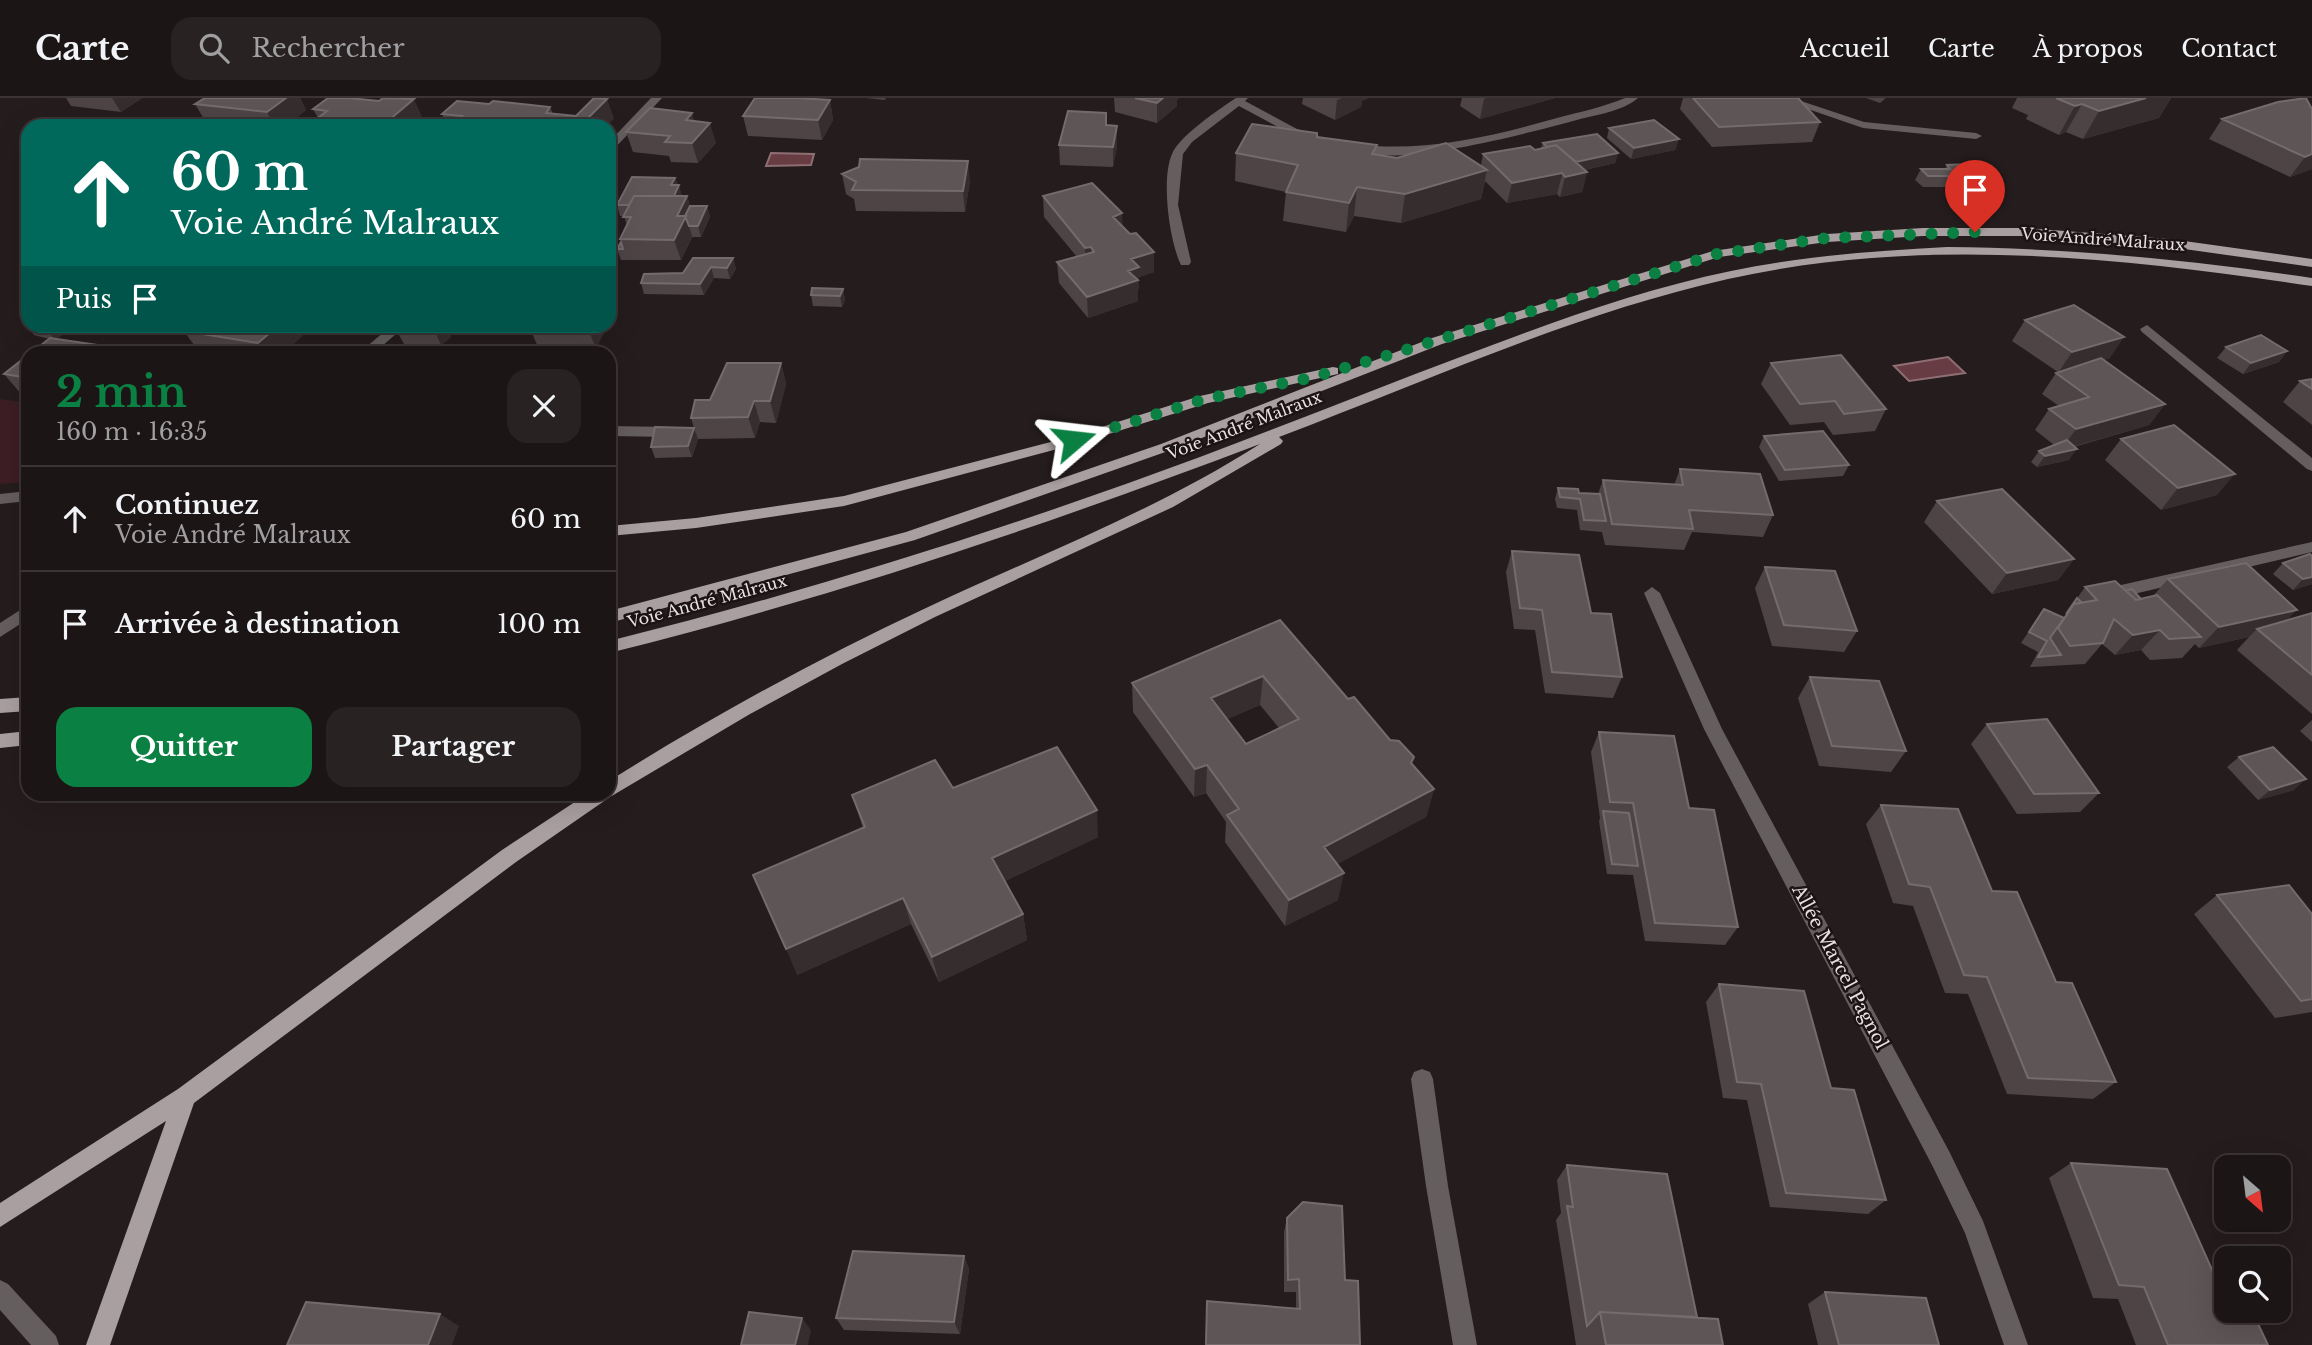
<!DOCTYPE html>
<html lang="fr">
<head>
<meta charset="utf-8">
<style>
  :root { --surface:#1c1516; --page:#292223; --text:#f1f3f6; --muted:#a09fa1; --line:#3a3435; --accent:#0b8043 }
  body { margin:0; font-family:"Libre Baskerville",serif; background:var(--page); color:var(--text); height:100vh; display:flex; flex-direction:column; font-size:26px; white-space:nowrap }
  * { box-sizing:border-box; margin:0 }
  p { font-size:23px; color:var(--muted) }
  .icon { flex:none; width:38px; height:38px; fill:none; stroke:currentColor; stroke-width:2; stroke-linecap:round; stroke-linejoin:round }
  .map { position:relative; flex:1; overflow:hidden }
  .panel { position:absolute; left:21px; top:248px; width:595px; height:455px; display:flex; flex-direction:column; background:var(--surface); border-radius:21px; box-shadow:0 7px 28px #0002,0 0 0 2px var(--line) }
  .panel>* { flex:none }
  .top-card { position:absolute; left:21px; top:21px; width:595px; height:214px; border-radius:21px; box-shadow:0 7px 28px #0002,0 0 0 2px var(--line); background:#00695c; color:#fff; overflow:hidden }
  .needle { width:46px; rotate:152deg }
  .controls { position:absolute; left:2214px; top:1057px; display:grid; gap:14px }
  .controls a { display:grid; place-items:center; width:77px; height:77px; border-radius:14px; background:var(--surface); box-shadow:0 7px 28px #0002,0 0 0 2px var(--line); font-size:35px }
  .pin { position:absolute; display:grid; place-items:center; width:60px; height:60px; color:#fff; margin:-72px -30px; border-radius:50% 50% 50% 0; rotate:-45deg; box-shadow:0 0 7px #0007 }
  .pin .icon { rotate:45deg }
  .me { position:absolute; width:77px; margin:-38px; rotate:73deg; stroke-linejoin:round; filter:drop-shadow(0 0 5px #0008) }
  .turn { display:flex; align-items:center; gap:24px; height:147px; padding:0 35px; font-size:32px }
  .turn .icon { width:91px; height:91px; stroke-width:2.5 }
  .turn b { display:block; font-size:49px; line-height:60px }
  .then { display:flex; align-items:center; height:66px; padding:0 35px; background:#0003; gap:14px; font-size:26px }
  .round { display:grid; place-items:center; flex:none; width:74px; height:74px; border-radius:21px; background:var(--page) }
  .headline { display:flex; align-items:center; justify-content:space-between; height:119px; padding:0 35px }
  h1 { font-size:42px; font-weight:700; line-height:52px; color:var(--accent) }
  .cta { display:flex; gap:14px; margin-top:auto; padding:14px 35px }
  .cta a { flex:1; height:80px; border-radius:21px; background:var(--accent); color:#fff; font-size:28px; font-weight:700; line-height:80px; text-align:center }
  .cta a+a { background:var(--page); color:var(--text) }
  ul { padding:0; list-style:none }
  li { display:flex; align-items:center; gap:21px; height:105px; padding:0 35px; border-top:2px solid var(--line) }
  li div { flex:1 }
  li b { display:block; font-size:26px }
  li em { font-style:normal }
  header { display:flex; align-items:center; gap:42px; box-sizing:border-box; height:98px; padding:0 35px; background:var(--surface); border-bottom:2px solid var(--line) }
  header strong { font-size:33px }
  nav { display:flex; gap:38px; margin-inline-start:auto; font-size:24px }
  .search { width:490px; height:63px; background:var(--page); display:flex; align-items:center; gap:18px; box-sizing:border-box; padding:0 24px; border-radius:21px; color:var(--muted); font-size:26px }
  .map>svg:first-child { display:block }
</style>
</head>
<body>
<header>
<strong>Carte</strong>
<div class="search"><svg class="icon" aria-label="search" viewBox="0 0 24 24"><circle cx="10" cy="10" r="6"/><path d="M15 15l6 6"/></svg>Rechercher</div>
<nav><a>Accueil</a><a>Carte</a><a>À propos</a><a>Contact</a></nav>
</header>
<div class="map">
<svg width="2312" height="1247" viewBox="0 0 2312 1247">
  <rect width="100%" height="100%" fill="#251c1d"/>
  <path fill="#3c1e24" d="M0,301L28,305V384L0,386Z"/>
  <path fill="#673c43" stroke="#8e6e73" stroke-width="2" d="M771,55L814,56L811,67L766,68Z
    M1948,259L1965,275L1909,283L1894,268Z"/>
  <g fill="none" stroke-linecap="round" stroke-linejoin="round">
    <path fill="#645e5f" fill-rule="evenodd" d="M651,0H662L613,52L609,53V44Z
      M1236,0H1248L1245,3L1297,31L1319,38L1313,41L1289,35L1239,8L1192,44L1183,56L1178,107L1191,164L1189,167H1181C1169,143 1161,80 1172,56C1179,38 1221,10 1236,0Z
      M1625,0H1638C1622,14 1594,17 1573,23C1531,34 1383,75 1348,49L1354,46C1423,55 1490,39 1557,20C1580,14 1603,9 1625,0Z
      M1776,0H1792L1864,24L1976,35L1982,38L1976,41L1863,30Z
      M2147,227L2312,360V373L2307,371L2142,234L2140,231Z
      M391,228H405L373,256H358Z
      M609,328L671,329L678,334L671,339L609,338Z
      M28,393V403L0,406V396Z
      M2312,444V454L2121,499L2113,493L2121,487Z
      M1652,489L1660,495L1722,631L1949,1053L1983,1123L2028,1247H2004L1965,1135L1933,1069L1704,631L1644,495Z
      M28,507V521L0,539V525Z
      M1422,971L1430,974L1433,981L1448,1088L1477,1247H1453L1426,1088L1411,981L1414,974Z
      M0,1182L8,1186L56,1238L59,1247H31L0,1212Z"/>
    <path fill="#aa9fa0" fill-rule="evenodd" d="M1923,130H2027L2170,141L2312,161V169L2170,149L2027,138H1923L1827,144L1719,159L1442,246L1171,352L915,442L609,525V513L906,434L1161,346L1432,240L1713,153L1827,136Z
      M1947,149C2070,150 2190,162 2312,180V188C2119,159 1920,138 1728,181C1573,216 1427,283 1279,339L1283,343L1281,346L1173,409L935,519L842,566L750,616L610,699L516,764L194,1005L110,1247H86L166,1023L0,1129V1105L178,991L502,752L587,696H609V683C711,619 817,561 926,510C1039,457 1155,413 1260,346C1046,427 831,500 609,555V543C810,493 1006,431 1200,359C1288,326 1375,291 1463,258C1550,225 1639,192 1731,173C1802,158 1874,153 1947,149Z
      M1333,269L1338,270V276L1208,305L1080,345L844,408L696,430L609,438V428L696,420L844,398L1070,339L1200,298Z
      M28,599V613L0,615V601Z
      M28,633V647L0,650V636Z"/>
  </g>
  <path fill="#4e4445" fill-rule="evenodd" d="M66,0H142L121,14L71,8Z
    M205,0H300L306,12L286,28H221L207,26L195,6Z
    M866,0H886L885,2Z
    M1114,0H1179L1177,2V8L1157,25L1115,14Z
    M1303,0H1368L1362,3L1361,9L1335,22L1302,6Z
    M1462,0H1555L1480,21L1460,8Z
    M1683,0H1798L1820,24L1812,44L1712,49L1680,11Z
    M1866,0H1886L1880,5Z
    M2017,0H2171L2159,20L2083,41L2066,34L2059,37L2026,21L2028,17L2012,10Z
    M830,2L833,22L822,42L748,38L743,18Z
    M489,6L550,9L553,16L576,18L614,20L606,28H447L442,16Z
    M313,11L423,21L415,28H307L318,20Z
    M2312,11V71L2290,79L2209,41L2222,21Z
    M692,15L694,23L716,45L698,65L671,64L669,58L633,54L626,34Z
    M1106,27L1117,28V48L1113,69L1060,67L1059,47Z
    M1609,30L1679,41L1675,52L1631,61L1607,40Z
    M1317,39L1376,57L1481,67L1483,56L1535,52L1541,50L1543,45L1618,55L1615,65L1585,72L1587,74L1582,94L1560,99L1557,96L1507,105L1485,83L1481,101L1401,125L1354,118L1346,134L1283,123L1286,94L1235,83L1236,55Z
    M1947,67L1981,78L1976,89H1923L1915,82L1921,71H1945Z
    M842,76L970,83L965,114L856,113L854,101L846,96Z
    M675,80L682,98H687L690,108H707L710,119L701,139H692L681,162H621L617,151L621,144L620,141L627,128L624,118H620L617,107Z
    M1043,98L1123,129L1154,174L1139,179V190L1138,191V203L1088,220L1059,185L1057,164L1077,159L1044,119Z
    M733,160L736,171L730,181L714,180L704,197L644,196L641,185L683,175Z
    M843,191L845,202L842,209L813,208L811,197Z
    M2025,222L2110,260L2103,262L2165,306L2149,327L2074,349L2069,362L2037,369L2031,364L2039,353L2054,347L2035,332L2049,311L2059,308L2042,296L2056,275L2058,274L2012,243Z
    M28,224V228L71,231L56,241L131,252L133,256H30L49,241L34,237L26,226Z
    M192,228H298L303,237L283,256H205L199,254L184,233Z
    M446,228L451,239L441,247L404,246L398,235Z
    M529,228H607L596,250L538,249Z
    M2226,249L2287,253L2279,264L2243,276L2217,260Z
    M28,257V299L22,297L4,276Z
    M781,265L786,286L776,325L760,324L755,340L698,341L692,359L655,360L651,349L694,330L691,320L710,302Z
    M1771,265L1886,311L1875,333L1833,337L1824,324L1790,327L1761,286Z
    M2312,281V327L2283,304L2300,283Z
    M1764,338L1849,367L1843,378L1779,383L1759,349Z
    M2121,341L2217,397L2161,412L2105,362Z
    M1680,371L1773,417L1763,439L1692,434L1684,452L1605,447L1602,434L1580,432L1577,412L1557,410L1555,401L1558,390L1579,395L1598,396L1603,382L1674,387Z
    M1937,403L2074,461L2058,482L1992,496L1924,424Z
    M1512,453L1622,579L1613,600L1545,595L1535,532L1514,531L1506,474Z
    M2312,458V486L2293,492L2273,476L2283,465Z
    M1765,469L1857,533L1844,554L1772,548L1755,490Z
    M2168,481L2288,522L2312,515V616L2237,552L2249,539L2199,550L2195,546L2182,560L2150,562L2141,552L2115,557L2102,546L2085,566L2030,569L2038,554L2021,545L2044,511L2063,520L2085,489L2126,493L2141,501L2153,498Z
    M1280,522L1348,601L1390,642L1434,691L1426,719L1337,766L1338,802L1285,828L1225,744L1226,724L1206,695L1194,699L1133,614L1132,585ZM1260,607L1279,630L1246,646L1227,621Z
    M1810,579L1906,653L1891,674L1819,668L1798,600Z
    M2312,622V644L2300,633Z
    M1987,626L2099,695L2080,714L2017,716L1971,646Z
    M1599,634L1689,710L1738,829L1725,847L1645,843L1633,777L1607,776L1599,723L1600,720L1591,654Z
    M2239,659L2294,692L2258,702L2227,669Z
    M953,690L1098,739L1005,783L1023,816L1027,842L939,884L911,826L797,877L863,730L852,697Z
    M1881,707L1992,793L2056,884L2116,984L2093,1001L2007,996L1968,896L1945,895L1913,808L1893,805L1866,726Z
    M2217,797L2312,816V914L2275,920L2194,816Z
    M1719,886L1886,1102L1868,1116L1770,1109L1747,1002L1723,1000L1706,904Z
    M2071,1065L2222,1194L2268,1247H2136L2118,1201L2093,1200L2049,1080Z
    M1567,1067L1697,1219L1723,1247H1576L1556,1122L1561,1115L1557,1082Z
    M1287,1120L1345,1182L1360,1247H1205L1207,1203L1296,1211V1194H1284V1134Z
    M964,1158L969,1171L960,1236L844,1232L836,1220Z
    M1825,1194L1939,1247H1818L1808,1206Z"/>
  <path fill="#362d2e" d="M112,0H142L121,14Z
    M286,0H300L306,12L286,28H274L267,14Z
    M1163,0H1179L1177,2V8L1157,25V5Z
    M1342,0H1368L1362,3L1361,9L1335,22L1337,2Z
    M1487,0H1555L1480,21L1484,1Z
    M2141,0H2171L2159,20L2083,41L2099,13Z
    M414,1L423,21L415,28H382Z
    M607,1L614,20L606,28H580Z
    M830,2L833,22L822,42L818,22Z
    M2082,6L2066,34L2059,37L2075,8Z
    M692,15L697,35L686,22Z
    M710,25L716,45L698,65L692,45Z
    M1117,28V48L1113,69V49Z
    M1679,41L1675,52L1631,61L1634,50Z
    M1618,55L1615,65L1562,77L1557,96L1507,105L1512,85L1564,66Z
    M2312,56V71L2290,79L2305,59Z
    M968,63L970,83L965,114L963,93Z
    M1487,72L1481,101L1401,125L1405,96Z
    M1587,74L1582,94L1560,99L1565,79Z
    M675,80L678,90L679,87L682,98L677,110L671,87Z
    M1357,89L1354,118L1346,134L1349,105Z
    M687,98L693,119L689,128L692,138L681,162L674,142L677,118Z
    M707,108L710,119L701,139L698,128Z
    M1122,115L1123,135L1113,119Z
    M1091,149L1092,169L1086,170L1085,150Z
    M1154,154V174L1139,179V190L1138,191V203L1088,220L1087,199L1131,161Z
    M733,160L736,171L730,181L727,170Z
    M711,169L714,180L704,197L700,186Z
    M610,186L618,207L609,224V188Z
    M843,191L845,202L842,209L840,198Z
    M51,228H69L71,231L55,242L46,231Z
    M278,228H298L303,237L283,256H264L258,245Z
    M446,228L451,239L441,247L436,236Z
    M588,228H607L596,250L587,229Z
    M2124,239L2110,260L2058,275L2072,254Z
    M2287,253L2279,264L2243,276L2251,265Z
    M781,265L786,286L776,325L770,303Z
    M754,303L760,324L755,340L748,319Z
    M2165,306L2149,327L2061,352L2076,331Z
    M694,330L698,341L692,359L688,348Z
    M2077,351L2069,362L2037,369L2045,358Z
    M2235,376L2217,397L2161,412L2178,390Z
    M2074,461L2058,482L1992,496L2007,475Z
    M2312,479V486L2293,492L2303,481Z
    M2297,512L2277,533L2257,531L2249,539L2199,550L2219,529Z
    M2160,532L2141,552L2115,557L2133,537Z
    M1263,578L1260,607L1210,629L1211,600Z
    M1207,667L1206,695L1194,699L1195,671Z
    M2306,681L2294,692L2258,702L2270,692Z
    M1434,691L1426,719L1319,776L1324,749Z
    M1097,712L1098,739L996,787L992,760Z
    M1344,775L1338,802L1285,828L1289,802Z
    M903,800L911,826L797,877L786,851Z
    M1023,816L1027,842L939,884L932,859Z
    M964,1158L969,1171L960,1236L954,1224Z
    M440,1216L459,1228L452,1247H428Z
    M802,1220L811,1232L808,1247H795Z"/>
  <path fill="#5e5556" stroke="#746b6c" stroke-width="2" fill-rule="evenodd" d="M205,0H286L267,14L195,6Z
    M328,0H349L379,3L383,0L414,1L382,28H367L351,26L349,28H307L327,13L313,11Z
    M594,0L607,1L580,28H502L507,24L497,23L492,28H450L462,18L442,16L457,3L489,6L493,3L550,9L546,15L576,18Z
    M755,0H799L830,2L818,22L743,18Z
    M1135,0H1163L1157,5Z
    M1693,0H1798L1820,24L1719,29Z
    M2056,0H2146L2099,13L2082,6L2075,8Z
    M2306,0L2312,11V56L2305,59L2222,21L2278,4Z
    M650,10L692,15L686,22L710,25L692,45L665,44L670,38L626,34Z
    M1068,13L1106,15V27L1117,28L1113,49L1059,47Z
    M1654,22L1679,41L1634,50L1609,30Z
    M1252,26L1317,35V39L1377,47L1372,56L1397,60L1446,45L1487,72L1405,96L1357,89L1349,105L1286,94L1298,67L1236,55Z
    M1597,36L1618,55L1576,64L1556,47L1547,49L1543,45Z
    M1556,47L1587,74L1565,79L1562,75L1512,85L1483,56L1530,48L1535,52Z
    M860,61L968,63L963,93L852,92L856,84L842,76L859,69Z
    M1971,66L1981,78H1928L1921,71H1950L1947,67Z
    M632,79L675,80L671,87H679L674,98H634L629,107H617Z
    M1092,85L1122,115L1113,119L1130,136L1136,135L1154,154L1131,161L1139,169L1128,173L1138,182L1087,199L1057,164L1094,154L1091,149L1085,150L1043,98Z
    M634,98H687L677,118H686L674,142L620,141L631,119H623Z
    M690,108H707L698,128H689L685,118Z
    M621,144L623,151H617Z
    M693,160H733L727,170L711,169L700,186L641,185L644,176L683,175Z
    M812,190L843,191L840,198L811,197Z
    M2074,207L2124,239L2072,254L2025,222Z
    M32,228H51L46,231Z
    M192,228H278L258,245L184,233Z
    M408,228H446L436,236L398,235Z
    M529,228H588L587,229Z
    M2261,237L2287,253L2251,265L2226,249Z
    M50,240L131,252L126,256H30Z
    M28,257V280L4,276Z
    M1841,257L1886,311L1844,316L1835,303L1800,306L1771,265Z
    M2101,260L2165,306L2076,331L2049,311L2089,299L2056,275Z
    M727,265H781L770,303H754L748,319L691,320L695,302H710Z
    M2312,281V291L2300,283Z
    M2174,327L2235,376L2178,390L2121,341Z
    M655,329L694,330L688,348L651,349Z
    M1823,333L1849,367L1785,372L1764,338Z
    M2067,342L2077,351L2045,358L2039,353Z
    M1680,371L1760,376L1773,417L1689,412L1693,431L1612,426L1603,382L1683,387Z
    M1558,390L1578,391L1579,395L1600,396L1606,423L1584,422L1580,401L1560,399Z
    M2002,391L2074,461L2007,475L1937,403Z
    M1512,453L1579,457L1591,515L1611,516L1622,579L1552,574L1542,512L1520,510Z
    M2310,456L2312,458V479L2303,481L2283,465Z
    M2246,465L2297,512L2219,529L2168,481Z
    M1765,469L1835,473L1857,533L1784,527Z
    M2115,483L2136,502L2157,497L2201,539L2169,541L2160,532L2133,537L2114,521L2103,545L2070,548L2058,530L2074,506L2097,502L2085,489Z
    M2132,491L2141,501L2136,502L2126,493Z
    M2077,500L2082,505L2074,506L2066,516Z
    M2044,511L2064,520L2050,540L2061,557L2038,559L2047,543L2029,534Z
    M2312,515V577L2257,531Z
    M1280,522L1348,601L1354,599L1390,642L1399,643L1414,659L1411,665L1434,691L1324,749L1344,775L1289,802L1227,717L1239,711L1207,667L1195,671L1132,585ZM1263,578L1299,621L1246,646L1211,600Z
    M1810,579L1879,583L1906,653L1832,648Z
    M2047,621L2099,695L2034,696L1987,626Z
    M1599,634L1674,638L1689,710L1714,712L1738,829L1655,825L1633,705L1610,704Z
    M1057,649L1097,712L992,760L1023,816L932,859L903,800L786,851L753,777L865,729L852,697L935,662L953,690Z
    M2273,649L2306,681L2270,692L2239,659Z
    M1881,707L1958,711L1992,793L2017,794L2056,884L2072,885L2116,984L2028,980L1987,879L1964,877L1930,789L1909,786Z
    M1603,713L1629,715L1638,768L1612,766Z
    M2289,787L2312,816V901L2301,903L2217,797Z
    M1719,886L1804,893L1831,990L1854,992L1886,1102L1786,1095L1761,986L1737,984Z
    M2071,1065L2167,1071L2222,1194H2226V1213H2252L2268,1247H2168L2144,1189L2119,1187Z
    M1567,1067L1667,1076L1697,1219L1600,1214L1587,1228L1567,1108L1573,1109Z
    M1303,1104L1342,1108L1345,1182L1358,1183L1360,1247H1206L1207,1203L1300,1211L1299,1181L1288,1182L1287,1120Z
    M853,1153L964,1158L954,1224L836,1220Z
    M1825,1194L1926,1200L1939,1247H1839Z
    M306,1204L440,1216L428,1247H287Z
    M749,1214L802,1220L795,1247H741Z
    M1600,1214L1718,1221L1723,1247H1606Z"/>
  <g fill="none" stroke-linecap="round" stroke-linejoin="round">
    <path stroke="#0b8043" stroke-width="12" stroke-dasharray="0 21.6" d="M1074,342L1205,301L1310,280L1386,258L1717,156L1827,140L1975,134"/>
  </g>
  <g text-anchor="middle" stroke-width="5" stroke-linejoin="round" paint-order="stroke">
    <g font-size="16" fill="#e8e1e2" stroke="#1b1314">
      <text transform="translate(2103 141) rotate(4)" y="6">Voie André Malraux</text>
      <text transform="translate(1244 327) rotate(-21)" y="6">Voie André Malraux</text>
      <text transform="translate(707 503) rotate(-15)" y="6">Voie André Malraux</text>
    </g>
    <g font-size="18" fill="#e8e1e2" stroke="#1b1314">
      <text transform="translate(1840 869) rotate(62)" y="6">Allée Marcel Pagnol</text>
    </g>
  </g>
</svg>
<div class="controls">
<a><svg class="needle" viewBox="-14 -14 28 28"><path d="M0-13l5 13h-10z" fill="#e53935"/><path d="M0 13l5-13h-10z" fill="#a09fa1"/></svg></a>
<a><svg class="icon" aria-label="search" viewBox="0 0 24 24"><circle cx="10" cy="10" r="6"/><path d="M15 15l6 6"/></svg></a>
</div>
<div class="pin" style="left:1975px;top:134px;background:#d93025"><svg class="icon" aria-label="arrive" viewBox="0 0 24 24"><path d="M6 21V4h12l-3 4 3 4H6"/></svg></div>
<svg class="me" style="left:1074px;top:342px" viewBox="-20 -20 40 40"><path d="M0-17L14 15 0 8-14 15z" fill="#0b8043" stroke="#fff" stroke-width="4"/></svg>
<div class="top-card">
<div class="turn"><svg class="icon" aria-label="ahead" viewBox="0 0 24 24"><path d="M12 20V5M6 11l6-6 6 6"/></svg><div><b>60 m</b>Voie André Malraux</div></div>
<div class="then">Puis<svg class="icon" aria-label="arrive" viewBox="0 0 24 24"><path d="M6 21V4h12l-3 4 3 4H6"/></svg></div>
</div>
<section class="panel">
<div class="headline"><div><h1>2 min</h1><p>160 m · 16:35</p></div><a class="round"><svg class="icon" aria-label="close" viewBox="0 0 24 24"><path d="M6 6l12 12M18 6L6 18"/></svg></a></div>
<ul>
<li><svg class="icon" aria-label="ahead" viewBox="0 0 24 24"><path d="M12 20V5M6 11l6-6 6 6"/></svg><div><b>Continuez</b><p>Voie André Malraux</p></div><em>60 m</em></li>
<li><svg class="icon" aria-label="arrive" viewBox="0 0 24 24"><path d="M6 21V4h12l-3 4 3 4H6"/></svg><div><b>Arrivée à destination</b></div><em>100 m</em></li>
</ul>
<div class="cta"><a>Quitter</a><a>Partager</a></div>
</section>
</div>
</body>
</html>
